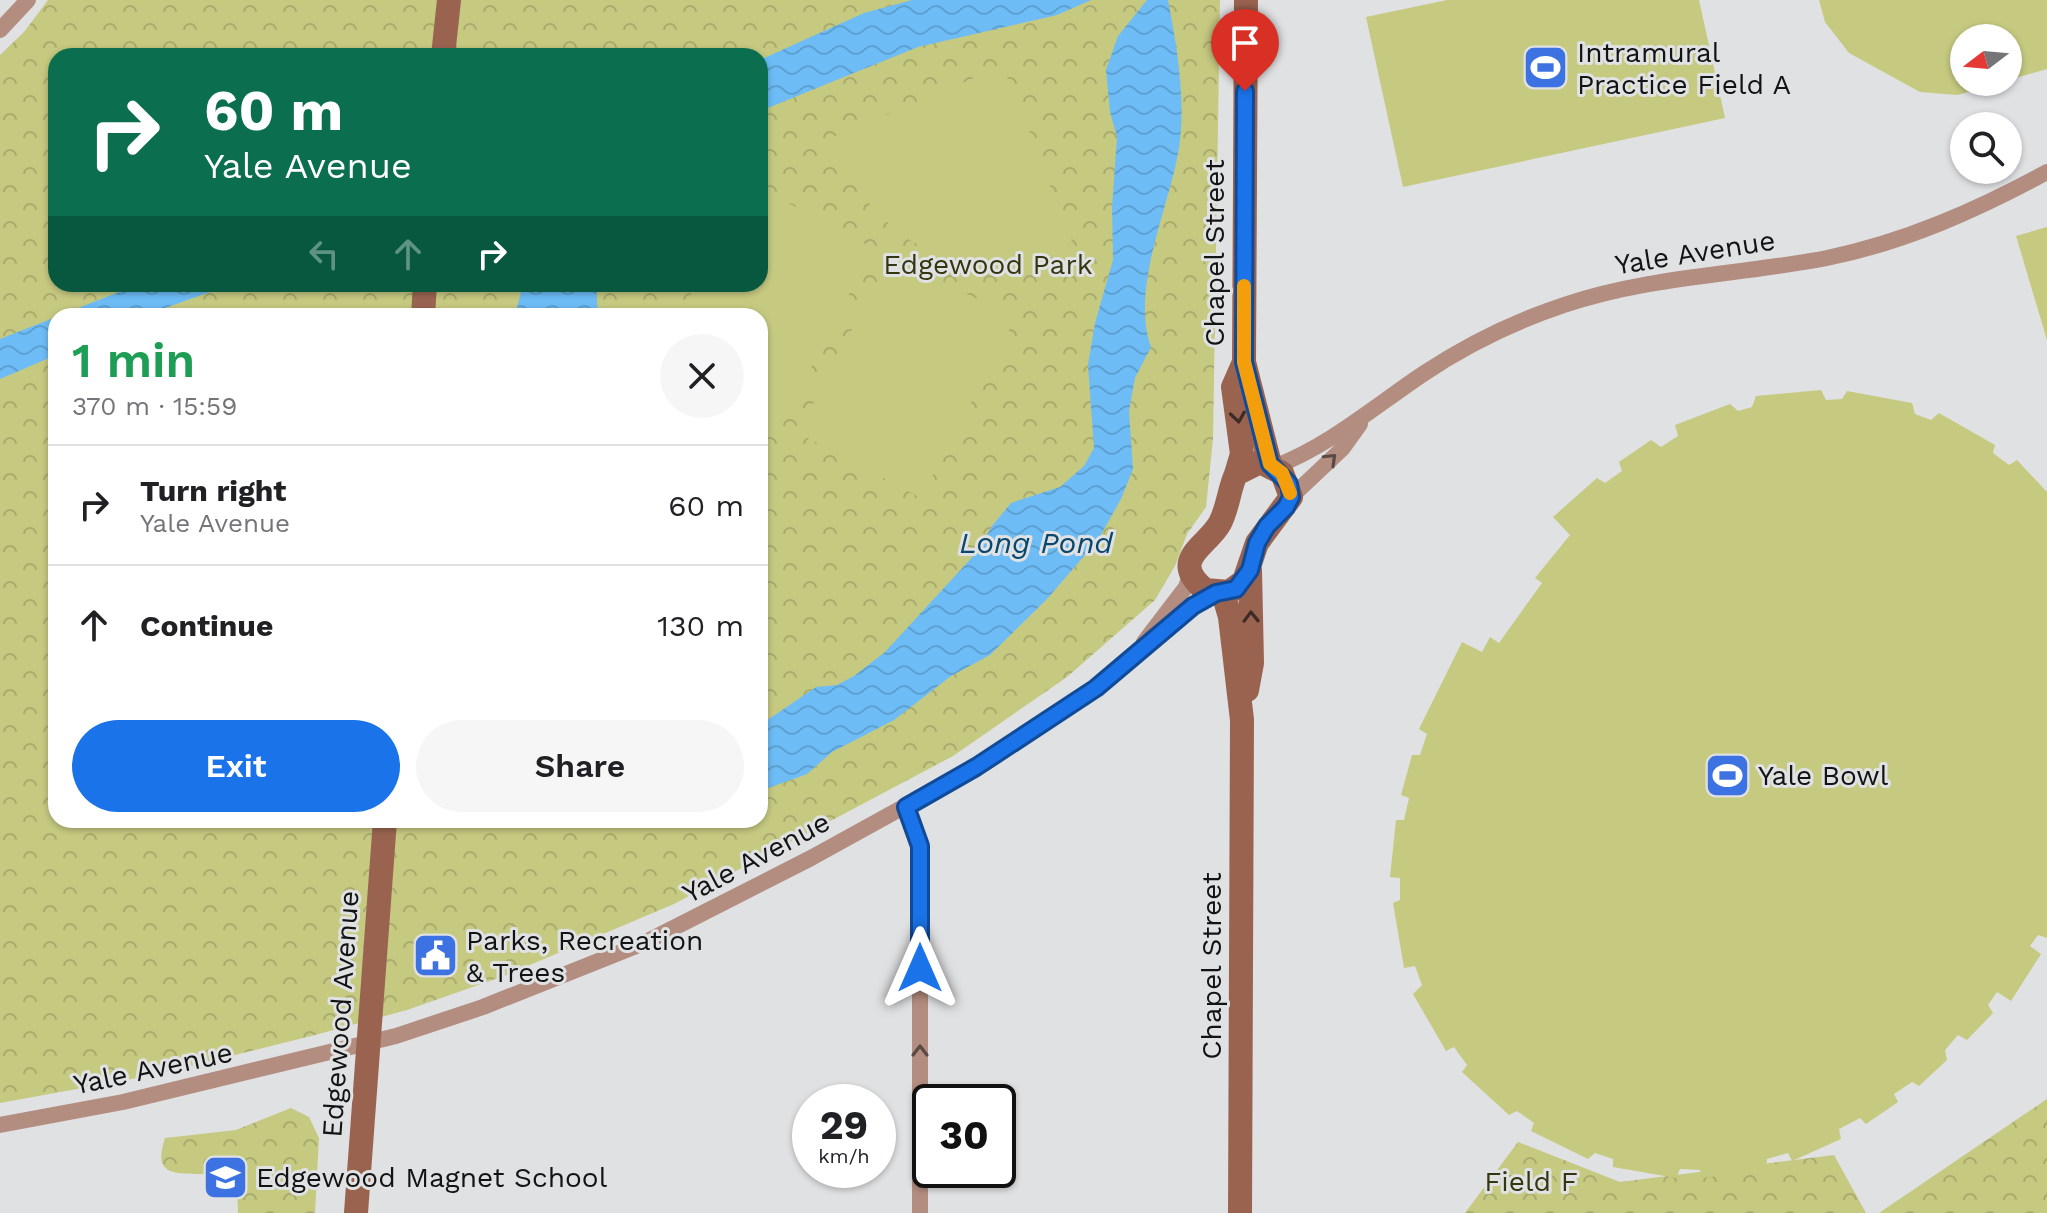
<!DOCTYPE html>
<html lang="en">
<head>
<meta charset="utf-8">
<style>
  :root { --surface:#fff; --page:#f6f6f6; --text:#202124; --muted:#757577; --line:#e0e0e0; --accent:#1a73e8 }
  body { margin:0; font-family:"Work Sans",sans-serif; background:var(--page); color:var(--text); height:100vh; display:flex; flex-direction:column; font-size:30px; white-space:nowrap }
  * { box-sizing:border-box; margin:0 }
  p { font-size:26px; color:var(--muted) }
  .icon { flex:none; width:44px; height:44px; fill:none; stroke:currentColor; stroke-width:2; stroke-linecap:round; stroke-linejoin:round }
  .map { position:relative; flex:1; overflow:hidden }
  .side { position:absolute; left:48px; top:308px; width:720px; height:520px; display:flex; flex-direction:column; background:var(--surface); border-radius:24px; box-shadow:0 2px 6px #0004 }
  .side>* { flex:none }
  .banner { position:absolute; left:48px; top:48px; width:720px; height:244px; border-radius:24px; box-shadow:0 2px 6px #0004; background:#0b6e4f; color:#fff; overflow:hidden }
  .needle { width:52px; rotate:254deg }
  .buttons { position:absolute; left:1950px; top:24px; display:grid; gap:16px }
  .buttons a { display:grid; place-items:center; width:72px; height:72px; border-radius:50%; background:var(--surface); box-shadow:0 2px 6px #0004; font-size:40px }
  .speed { position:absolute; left:792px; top:1084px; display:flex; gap:16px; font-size:40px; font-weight:700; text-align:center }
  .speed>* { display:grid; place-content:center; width:104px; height:104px; border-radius:50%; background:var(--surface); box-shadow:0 2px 6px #0004; line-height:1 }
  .speed small { font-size:20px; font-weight:400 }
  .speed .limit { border:4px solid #111; border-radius:12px; background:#fff; color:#111 }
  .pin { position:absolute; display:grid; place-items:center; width:68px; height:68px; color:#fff; margin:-82px -34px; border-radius:50% 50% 50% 0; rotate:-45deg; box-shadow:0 0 8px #0007 }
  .pin .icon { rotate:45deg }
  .me { position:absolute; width:88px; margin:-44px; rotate:0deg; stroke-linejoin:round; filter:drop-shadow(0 0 6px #0008) }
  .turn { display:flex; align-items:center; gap:28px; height:168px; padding:0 24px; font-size:36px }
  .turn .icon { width:104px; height:104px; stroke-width:2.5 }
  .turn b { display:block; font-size:56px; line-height:68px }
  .lanes { display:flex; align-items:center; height:76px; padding:0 24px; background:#0003; justify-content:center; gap:40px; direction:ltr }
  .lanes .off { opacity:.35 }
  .round { display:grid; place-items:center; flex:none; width:84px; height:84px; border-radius:42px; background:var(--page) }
  .overview { display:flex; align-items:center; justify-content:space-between; height:136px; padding:0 24px }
  h1 { font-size:48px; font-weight:600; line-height:60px; color:#1e9e55 }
  .button { display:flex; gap:16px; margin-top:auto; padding:16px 24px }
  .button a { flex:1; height:92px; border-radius:48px; background:var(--accent); color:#fff; font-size:32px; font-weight:600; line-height:92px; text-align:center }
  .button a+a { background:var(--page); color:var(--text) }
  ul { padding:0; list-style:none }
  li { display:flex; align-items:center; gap:24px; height:120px; padding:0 24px; border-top:2px solid var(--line) }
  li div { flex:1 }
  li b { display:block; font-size:30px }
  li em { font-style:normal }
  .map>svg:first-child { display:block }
</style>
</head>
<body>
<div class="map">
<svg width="2047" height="1213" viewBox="0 0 2047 1213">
  <defs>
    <pattern id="park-crowns" width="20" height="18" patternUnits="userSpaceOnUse" patternTransform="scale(2)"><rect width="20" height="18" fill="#c6c980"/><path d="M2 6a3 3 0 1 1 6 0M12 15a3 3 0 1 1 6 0" fill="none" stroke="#a9ac6e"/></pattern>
    <pattern id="water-waves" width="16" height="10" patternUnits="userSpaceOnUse" patternTransform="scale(2)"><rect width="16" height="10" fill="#6dbcf6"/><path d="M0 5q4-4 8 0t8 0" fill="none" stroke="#5da1d2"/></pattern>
  </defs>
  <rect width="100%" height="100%" fill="#e0e1e3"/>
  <path fill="url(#park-crowns)" fill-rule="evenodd" d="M48,0H1220L1213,439L1206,507L1187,534L1175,566L1155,600L1067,677L953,756L674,904L504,976L407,1010L315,1035L159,1074L0,1103V55L24,32ZM56,56H760V284H56ZM56,316H760V820H56Z
    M2047,1099V1213H1879Z
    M291,1108L309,1117L319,1138L315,1213H238L237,1181C225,1180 212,1174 201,1174C172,1173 153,1175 165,1138L236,1130Z
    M1518,1142L1620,1182L1834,1155L1866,1213H1465Z"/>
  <path fill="#c6c980" d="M1447,0H1699L1725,118L1403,187L1366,17Z
    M1819,0H2047V69L2008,80V38H1964V82H2002L1958,95L1920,92L1849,53L1825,22Z
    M993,70L1009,79L1074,247C955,292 884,245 826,140Z
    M760,188L873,248L780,427L760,416V316H680L696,284H760Z
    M2047,227V340L2016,236Z
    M891,254L1015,319L921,498L798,433Z
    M1821,390L1826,400L1842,399L1847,391L1912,403L1915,414L1931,420L1939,413L1995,445L1993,453L2009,465L2017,460L2047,492V938L2038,935L2030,946L2041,954L2011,1001L1997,992L1988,1005L1993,1013L1967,1040L1958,1035L1945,1050L1947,1060L1919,1086L1912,1082L1894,1094L1898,1102L1866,1124L1860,1118L1839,1129L1841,1139L1792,1161L1788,1153L1767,1159L1766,1169L1703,1178L1700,1170L1680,1169L1676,1178L1613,1167V1159L1595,1153L1588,1159L1531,1131L1534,1123L1517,1111L1509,1115L1462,1072L1467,1065L1454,1047L1446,1051L1413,994L1422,985L1415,966L1404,968L1393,903L1400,900V878L1390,877L1396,820H1404L1409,798L1401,795L1412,755H1420L1427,734L1419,729L1462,642L1482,652L1490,637L1499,643L1542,583L1535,578L1570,535L1553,517L1597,478L1605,483L1622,471L1619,462L1651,440L1661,447L1678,436L1675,425L1730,404L1738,411L1752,407L1756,396Z"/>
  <path fill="url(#water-waves)" d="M912,0H1091L1057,15L918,47L760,111V60L864,13Z
    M1147,0H1168C1177,47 1186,100 1179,148C1169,209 1130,288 1151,347L1135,378L1129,411L1133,469L1121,499L1098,540L1047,599L990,655L951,676L894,720L832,752L807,774L760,791V725L816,687L837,685L854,676L885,652L977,552L992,526L1011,503L1060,487L1084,466L1094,448L1088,365L1095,323L1113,260L1112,207L1117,137L1110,112L1106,70L1118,36Z
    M139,284H232L143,316H58Z
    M523,284H596L598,316H515Z
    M56,317V355L0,379V339Z"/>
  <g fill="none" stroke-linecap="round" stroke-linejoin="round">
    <path stroke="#b38d7f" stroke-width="16" d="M0,30L28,0
      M1274,467C1329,446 1374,407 1423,374C1468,344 1513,322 1564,305C1650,276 1739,275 1827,258C1905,242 1977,210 2047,172
      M1291,497L1342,449L1360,424
      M1144,642L1186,587L1191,573
      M906,807L920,846V1213
      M0,1125L123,1102L396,1036L483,1007L646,942L811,858L976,767L1096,688L1193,606L1216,593"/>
    <path stroke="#9a6350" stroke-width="24" d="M1246,0L1244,362L1270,464
      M443,56L449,0
      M423,316L425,284
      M1260,462L1282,473L1291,497L1257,543L1244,581L1229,592L1205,590C1168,559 1207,547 1220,523C1228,508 1229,489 1236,474Z
      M1236,474L1242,454L1233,387L1244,362
      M1223,593L1230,617L1242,720L1240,1213
      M1247,690L1252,663L1250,570
      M356,1213L385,820"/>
  </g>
  <defs><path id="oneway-chevron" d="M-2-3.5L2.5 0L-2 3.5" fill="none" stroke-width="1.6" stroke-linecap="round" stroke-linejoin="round" transform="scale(2)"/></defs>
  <g stroke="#3b2b25">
    <use href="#oneway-chevron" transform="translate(1238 417) rotate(82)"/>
    <use href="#oneway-chevron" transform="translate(1251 617) rotate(-91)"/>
  </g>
  <g stroke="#5a4a44">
    <use href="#oneway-chevron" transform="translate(1331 459) rotate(-44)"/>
    <use href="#oneway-chevron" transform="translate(920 1051) rotate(-90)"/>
  </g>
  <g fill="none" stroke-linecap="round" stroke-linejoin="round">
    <defs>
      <path id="route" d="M920,968V846L906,807L976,767L1096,688L1193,606L1216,593L1236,589L1250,570L1257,543L1267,526L1286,507L1291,497L1289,484L1270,464L1244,362L1245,91"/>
    </defs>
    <use href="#route" stroke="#114b97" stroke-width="20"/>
    <use href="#route" stroke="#1a73e8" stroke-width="14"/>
    <path stroke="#f59e0b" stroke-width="14" d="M1244,286V362L1270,464L1282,473L1290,493"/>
  </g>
  <defs>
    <symbol id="stadium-square" viewBox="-11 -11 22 22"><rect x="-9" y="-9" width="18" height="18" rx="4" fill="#3c72e2" stroke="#e0e1e3"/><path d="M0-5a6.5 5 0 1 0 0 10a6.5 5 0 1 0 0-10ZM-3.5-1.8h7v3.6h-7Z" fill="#fff"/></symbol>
    <symbol id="civic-square" viewBox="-11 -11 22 22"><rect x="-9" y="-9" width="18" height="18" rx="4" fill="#3c72e2" stroke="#e0e1e3"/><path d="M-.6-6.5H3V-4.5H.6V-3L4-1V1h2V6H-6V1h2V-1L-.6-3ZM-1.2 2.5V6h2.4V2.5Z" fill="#fff"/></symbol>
    <symbol id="school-square" viewBox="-11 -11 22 22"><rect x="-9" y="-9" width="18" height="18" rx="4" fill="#3c72e2" stroke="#e0e1e3"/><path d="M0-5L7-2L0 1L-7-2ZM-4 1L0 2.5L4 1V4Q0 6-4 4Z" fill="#fff"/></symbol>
  </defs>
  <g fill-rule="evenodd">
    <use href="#stadium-square" x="1520" y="42" width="51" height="51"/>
    <use href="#stadium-square" x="1702" y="750" width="51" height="51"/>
    <use href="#civic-square" x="410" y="930" width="51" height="51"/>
    <use href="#school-square" x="200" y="1152" width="51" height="51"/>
  </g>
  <g text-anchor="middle" stroke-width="6" stroke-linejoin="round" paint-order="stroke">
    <g font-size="28" fill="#121313" stroke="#e0e1e3" text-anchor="start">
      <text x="1577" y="62">Intramural<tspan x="1577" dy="32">Practice Field A</tspan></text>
      <text x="1758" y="785">Yale Bowl</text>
      <text x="466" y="950">Parks, Recreation<tspan x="466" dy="32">&amp; Trees</tspan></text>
      <text x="256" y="1187">Edgewood Magnet School</text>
    </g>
    <g font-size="28" fill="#121313" stroke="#e0e1e3">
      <text transform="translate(1695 252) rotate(-9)" y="10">Yale Avenue</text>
      <text transform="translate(1214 253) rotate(-90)" y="10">Chapel Street</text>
      <text transform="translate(756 857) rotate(-28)" y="10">Yale Avenue</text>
      <text transform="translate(1211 966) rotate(-90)" y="10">Chapel Street</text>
      <text transform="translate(340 1014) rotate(-86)" y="10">Edgewood Avenue</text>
      <text transform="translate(153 1068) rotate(-12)" y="10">Yale Avenue</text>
    </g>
    <g font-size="28" fill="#35360f" stroke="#e0e1e3">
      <text x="988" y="274">Edgewood Park</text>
      <text x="1531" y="1191">Field F</text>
    </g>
    <g font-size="30" font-style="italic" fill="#09486e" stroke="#e0e1e3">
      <text x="1036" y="553">Long Pond</text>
    </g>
  </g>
</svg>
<div class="buttons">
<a><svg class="needle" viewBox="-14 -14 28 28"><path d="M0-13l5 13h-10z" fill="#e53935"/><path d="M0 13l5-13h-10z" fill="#757577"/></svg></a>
<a><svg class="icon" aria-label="search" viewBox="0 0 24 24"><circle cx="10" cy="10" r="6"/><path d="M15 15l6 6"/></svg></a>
</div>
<div class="speed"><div>29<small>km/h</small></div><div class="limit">30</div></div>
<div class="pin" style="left:1245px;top:91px;background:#d93025"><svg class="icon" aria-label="arrive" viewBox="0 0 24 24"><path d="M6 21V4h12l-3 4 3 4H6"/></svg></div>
<svg class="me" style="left:920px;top:968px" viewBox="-20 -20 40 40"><path d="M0-17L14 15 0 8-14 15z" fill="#1a73e8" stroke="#fff" stroke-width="4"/></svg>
<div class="banner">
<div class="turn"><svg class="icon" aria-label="right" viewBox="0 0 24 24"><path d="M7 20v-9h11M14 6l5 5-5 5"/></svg><div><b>60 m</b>Yale Avenue</div></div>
<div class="lanes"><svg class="icon off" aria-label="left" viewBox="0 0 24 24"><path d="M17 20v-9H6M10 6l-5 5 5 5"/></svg><svg class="icon off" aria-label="ahead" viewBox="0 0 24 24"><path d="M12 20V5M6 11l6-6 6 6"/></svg><svg class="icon" aria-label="right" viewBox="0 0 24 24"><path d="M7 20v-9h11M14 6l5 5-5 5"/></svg></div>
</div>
<section class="side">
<div class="overview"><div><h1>1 min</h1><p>370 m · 15:59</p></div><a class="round"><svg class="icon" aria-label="close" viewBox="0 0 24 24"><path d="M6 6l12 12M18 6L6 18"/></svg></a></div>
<ul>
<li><svg class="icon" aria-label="right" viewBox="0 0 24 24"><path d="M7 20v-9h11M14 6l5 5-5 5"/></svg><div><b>Turn right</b><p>Yale Avenue</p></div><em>60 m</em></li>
<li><svg class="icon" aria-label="ahead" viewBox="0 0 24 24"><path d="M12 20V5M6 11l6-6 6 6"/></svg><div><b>Continue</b></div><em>130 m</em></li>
</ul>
<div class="button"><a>Exit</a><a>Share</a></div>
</section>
</div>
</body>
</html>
